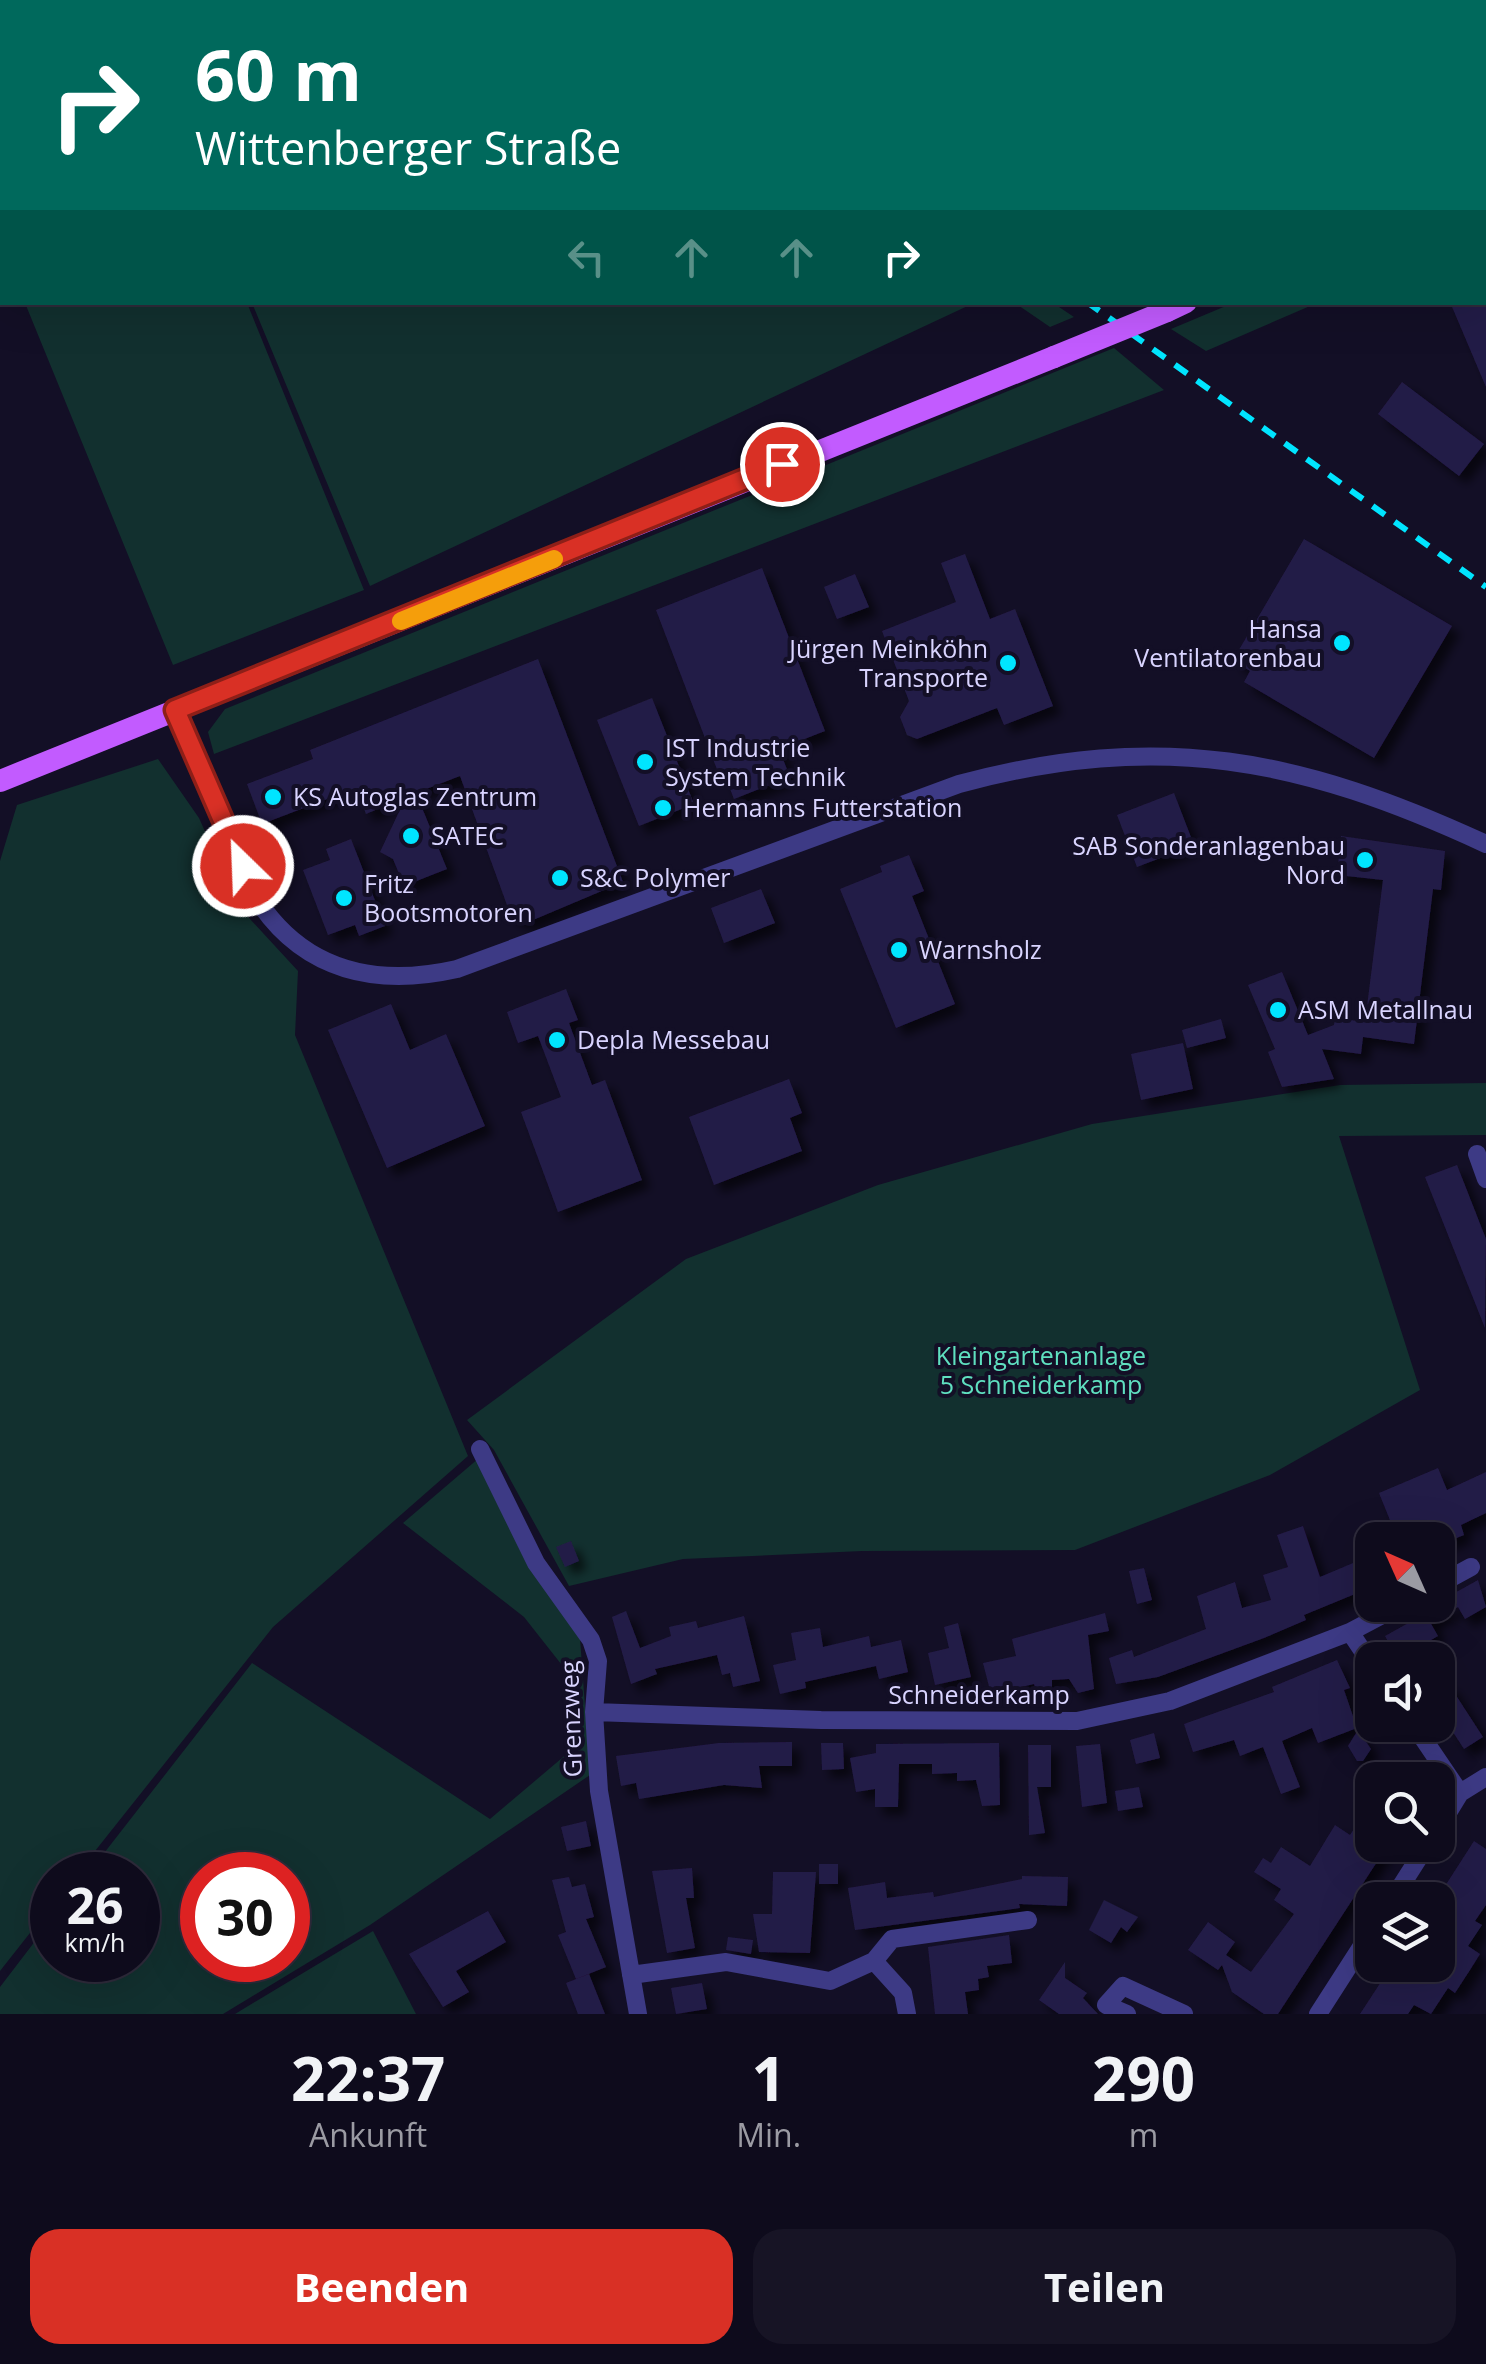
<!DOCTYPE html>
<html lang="de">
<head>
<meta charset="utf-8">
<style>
  :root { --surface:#0e0b1c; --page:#171425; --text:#f1f3f6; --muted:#9b9ba3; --line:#2e2b3b; --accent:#d93025 }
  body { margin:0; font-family:"Open Sans",sans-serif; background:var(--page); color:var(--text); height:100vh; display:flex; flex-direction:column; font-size:38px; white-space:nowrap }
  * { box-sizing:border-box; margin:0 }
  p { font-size:32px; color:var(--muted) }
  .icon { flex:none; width:55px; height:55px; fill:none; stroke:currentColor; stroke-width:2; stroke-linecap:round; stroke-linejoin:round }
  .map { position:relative; height:2014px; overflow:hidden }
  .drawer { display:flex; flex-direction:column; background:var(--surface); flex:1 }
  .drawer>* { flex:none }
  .hud { position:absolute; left:0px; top:0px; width:1488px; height:305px; box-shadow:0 10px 40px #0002,0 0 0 2px var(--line); background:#00695c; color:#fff; overflow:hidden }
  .needle { width:65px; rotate:315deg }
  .controls { position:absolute; left:1355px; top:1522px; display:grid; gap:20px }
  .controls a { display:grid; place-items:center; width:100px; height:100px; border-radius:20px; background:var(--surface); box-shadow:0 10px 40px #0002,0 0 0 2px var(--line); font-size:50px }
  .speed { position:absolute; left:30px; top:1852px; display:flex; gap:20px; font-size:50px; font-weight:700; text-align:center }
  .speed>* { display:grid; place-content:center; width:130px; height:130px; border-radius:50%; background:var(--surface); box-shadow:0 10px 40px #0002,0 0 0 2px var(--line); line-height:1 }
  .speed small { font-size:25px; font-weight:400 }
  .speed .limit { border:15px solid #d22; background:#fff; color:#111 }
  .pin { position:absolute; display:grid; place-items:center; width:85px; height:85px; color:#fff; margin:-42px; border:5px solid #fff; border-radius:50%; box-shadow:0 2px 10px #0007 }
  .me { position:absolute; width:110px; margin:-55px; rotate:336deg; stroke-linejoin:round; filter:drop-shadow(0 0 8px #0008) }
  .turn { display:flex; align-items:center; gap:35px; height:210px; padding:0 30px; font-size:45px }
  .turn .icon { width:130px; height:130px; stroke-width:2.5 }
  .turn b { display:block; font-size:70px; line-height:85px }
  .lanes { display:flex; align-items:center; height:95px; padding:0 30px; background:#0003; justify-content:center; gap:50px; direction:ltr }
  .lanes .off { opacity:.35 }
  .eta { display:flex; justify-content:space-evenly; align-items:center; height:170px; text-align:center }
  .eta b { font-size:60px; font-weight:700; line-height:70px }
  .cta { display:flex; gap:20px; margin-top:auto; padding:20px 30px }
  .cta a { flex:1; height:115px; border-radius:30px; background:var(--accent); color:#fff; font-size:40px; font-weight:700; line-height:115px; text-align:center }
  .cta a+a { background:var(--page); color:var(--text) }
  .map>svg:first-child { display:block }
</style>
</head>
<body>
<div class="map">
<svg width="1486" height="2014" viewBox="0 0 1486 2014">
  <defs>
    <filter id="shadow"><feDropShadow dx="8" dy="8" stdDeviation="5" flood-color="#0009"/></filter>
  </defs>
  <rect width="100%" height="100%" fill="#130f26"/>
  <path fill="#12302f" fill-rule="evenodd" d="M257,0H629L633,2H246Z
    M713,0H1486V146L1485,2Z
    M0,60H2V248L0,241Z
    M25,303H247L364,590L173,665Z
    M252,303H974L370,586Z
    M1015,303H1053L1074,317L1050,327Z
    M1233,303V302L1317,303L1206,351L1171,329Z
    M1114,348L1164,390L214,754L208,732L225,709Z
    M158,759L199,818L239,907L298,971L295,1035L468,1456L273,1627L76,1875H52V1905L0,1971V861L17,805Z
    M1486,1083V1135L1339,1136L1420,1390L1270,1475L1075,1550L862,1551L683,1559L569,1586L494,1450L467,1420L686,1259L878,1185L1092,1124L1340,1085Z
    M479,1458L580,1638L590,1775L370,1925L223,2014H0V1987L52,1919V1960H138V1875H87L252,1663L490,1819L575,1747L565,1669L524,1617L403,1523ZM202,1875H288V1960H202Z
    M373,1931L416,2014H235Z"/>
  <path fill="#241b47" filter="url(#shadow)" d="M1450,302H1486V387Z
    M1402,382L1484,444L1459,476L1378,414Z
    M1304,539L1452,626L1374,758L1244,682L1250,671L1233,660Z
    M965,554L990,619L1015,609L1053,706L1004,725L997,708L917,739L907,735L900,717L909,701L882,631L956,602L941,563Z
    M762,568L825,731L779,749L790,777L734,799L723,771L718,772L656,610Z
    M855,574L869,607L837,619L824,587Z
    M538,659L623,882L526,923L511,916L460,776L416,793L447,869L404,886L393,859L380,852L406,797L366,814L356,788L262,824L247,784L313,759L310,750Z
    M652,698L694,804L639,826L597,720Z
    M1174,793L1194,845L1137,867L1117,815Z
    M1341,836L1445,851L1441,890L1433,889L1414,1044L1363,1037L1361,1054L1322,1049L1334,1079L1282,1087L1268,1052L1275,1049L1248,985L1282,972L1308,1035L1334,1025L1335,1018L1365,1022L1383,880L1337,875Z
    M351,839L385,926L359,936L355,925L328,935L303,870L330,860L326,849Z
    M909,855L924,891L912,896L955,1004L896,1028L840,889L882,872L880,866Z
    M761,889L775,923L724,943L711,908Z
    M566,989L578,1020L569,1023L592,1085L605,1080L642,1180L558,1212L521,1112L561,1097L538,1036L518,1043L507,1012Z
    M391,1004L410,1050L446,1034L485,1126L387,1168L328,1030Z
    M1221,1019L1226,1038L1187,1048L1182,1030Z
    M1183,1043L1193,1089L1141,1100L1131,1054Z
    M789,1079L802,1113L790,1118L802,1151L714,1185L689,1117Z
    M1457,1165L1486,1239L1485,1328L1425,1177Z
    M1438,1468L1447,1490L1486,1472V1513L1461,1525L1464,1535L1439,1545L1438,1540H1398L1379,1493Z
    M1303,1526L1320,1577L1372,1555V1587L1304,1615L1306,1620L1264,1638L1158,1677L1116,1684L1109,1658L1132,1650L1134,1657L1206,1629L1197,1596L1235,1582L1242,1608L1271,1600L1263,1575L1288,1567L1277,1535Z
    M571,1541L579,1561L565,1567L556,1547Z
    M1144,1568L1152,1600L1137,1604L1129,1571Z
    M1478,1580L1486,1607L1465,1619L1458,1607L1430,1622L1438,1636L1398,1659L1385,1636L1421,1616L1416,1605H1457L1451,1595Z
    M626,1611L640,1648L671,1636L669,1627L696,1621L698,1628L744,1616L760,1681L733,1687L730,1673L722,1675L717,1655L655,1669L657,1674L631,1684L612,1617Z
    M1105,1613L1109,1631L1088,1635L1094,1689L1078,1693L1069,1679L1052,1680V1690L1037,1694L1034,1684L991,1694L983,1663L1016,1656L1012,1639Z
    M958,1623L971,1677L935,1685L928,1653L949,1648L944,1627Z
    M820,1628L823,1647L869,1636L871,1647L901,1640L908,1672L879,1679L876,1666L805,1682L806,1688L780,1694L773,1665L796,1660L791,1633Z
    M1337,1660L1350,1688L1344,1690L1357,1728L1318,1743L1312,1728L1282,1741L1300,1787L1281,1794L1263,1747L1240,1756L1234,1740L1193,1752L1184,1724L1274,1692L1272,1687Z
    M1448,1683L1483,1737L1464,1749L1438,1709V1689Z
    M1358,1730L1371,1749L1363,1761H1357L1348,1746Z
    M1154,1733L1160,1758L1136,1764L1130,1740Z
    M792,1742V1766H759L762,1788L724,1785L639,1799L636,1783L621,1786L616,1756L719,1743Z
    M821,1743H843L844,1769L822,1770Z
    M999,1743L1000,1805L982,1806L976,1780L957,1781V1773L932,1774V1764H899L898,1807H875V1789L856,1792L850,1758L876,1753V1744Z
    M1100,1744L1107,1803L1082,1807L1076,1746Z
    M1028,1745H1051V1787H1037L1045,1833L1029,1835Z
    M1139,1787L1143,1807L1118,1811L1115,1791Z
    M1372,1802V1845H1388L1278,2014H1264L1232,1992L1222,1965L1218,1970L1188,1950L1208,1922L1235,1942L1226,1955L1251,1972L1294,1914L1274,1900L1281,1889L1254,1872L1263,1858L1271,1863L1281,1847L1310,1866L1335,1825L1350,1835Z
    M586,1821L591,1846L567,1851L561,1827Z
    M1474,1841L1486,1849V1905L1475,1921L1482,1925L1468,1946L1480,1954L1470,1970L1455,1993L1448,1988L1431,2014L1414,2005L1408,2014H1360L1392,1965H1438V1897Z
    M819,1864H838V1884H819Z
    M692,1868L694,1898H686L695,1948L667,1953L652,1871Z
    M773,1872H816L810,1953L759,1952L753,1914H772Z
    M1022,1876L1068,1877L1067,1906L1019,1904L1020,1908L1006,1910L855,1930L848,1888L885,1882L887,1898L933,1892L934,1897L1022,1879Z
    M569,1877L572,1887L585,1884L594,1917L586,1919L606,1967L576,1979L558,1935L566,1932L552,1880Z
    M1104,1900L1138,1917L1127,1932L1121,1927L1111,1943L1089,1930Z
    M488,1911L506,1942L456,1971L469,1992L443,2007L409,1954Z
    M1009,1935L1012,1963L987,1966L989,1977L978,1979L979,1990L965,1992L968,2014H935L928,1947Z
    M728,1937L753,1940L751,1954L726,1950Z
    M1065,1962V1978L1087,1993L1083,1998L1098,2014H1059L1039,2000Z
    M589,1974L605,2014H578L566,1983Z
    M702,1983L707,2009L676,2014L671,1988Z"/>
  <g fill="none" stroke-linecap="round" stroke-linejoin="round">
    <path stroke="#3d3a85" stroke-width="18" d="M175,710L258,901C305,972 377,987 457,969L959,784C1160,730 1300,758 1486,844
      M1477,1154L1486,1179
      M480,1449L536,1563L591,1640L598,1661L594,1712L599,1791L638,2014
      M1438,1585L1471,1567
      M1350,1632L1401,1605
      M594,1712L821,1720L1077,1721L1170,1701L1350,1632L1372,1665
      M1414,1725L1460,1793
      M1438,1829L1460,1793L1486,1777
      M1392,1900L1427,1845
      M874,1961L892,1939L1028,1920
      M631,1975L726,1962L830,1981L874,1961L903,1993L907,2014
      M1127,2014L1106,2005L1123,1986L1184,2014
      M1318,2014L1372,1930"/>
    <path stroke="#c25bff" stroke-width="22" d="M1485,179L1486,178
      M1167,311L1186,302
      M0,781L1054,357"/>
    <path stroke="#00e5ff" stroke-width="6" stroke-dasharray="15 12" stroke-linecap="butt" d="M663,0L667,2
      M682,0L686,2
      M1087,302L1486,587"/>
    <path stroke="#c25bff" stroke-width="22" d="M1054,357L1167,311"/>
  </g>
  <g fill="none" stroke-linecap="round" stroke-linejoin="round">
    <defs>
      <path id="route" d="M243,866L175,710L782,464"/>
    </defs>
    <use href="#route" stroke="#8d1f18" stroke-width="25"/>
    <use href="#route" stroke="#d93025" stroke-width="18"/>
    <path stroke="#f59e0b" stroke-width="18" d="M401,621L554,559"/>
  </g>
  <g fill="#00e5ff" stroke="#130f26" stroke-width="4">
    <circle cx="1342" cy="643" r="10"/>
    <circle cx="1008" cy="663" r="10"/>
    <circle cx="645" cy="762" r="10"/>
    <circle cx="273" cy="797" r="10"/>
    <circle cx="663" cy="808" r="10"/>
    <circle cx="411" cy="836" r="10"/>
    <circle cx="1365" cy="860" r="10"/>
    <circle cx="560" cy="878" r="10"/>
    <circle cx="344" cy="898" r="10"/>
    <circle cx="899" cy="950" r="10"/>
    <circle cx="1278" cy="1010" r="10"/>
    <circle cx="557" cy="1040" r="10"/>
  </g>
  <g text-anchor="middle" stroke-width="8" stroke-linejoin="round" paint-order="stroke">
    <g font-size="25" fill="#d9d4ff" stroke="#130f26" text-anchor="start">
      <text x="1322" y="638" text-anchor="end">Hansa<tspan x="1322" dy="29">Ventilatorenbau</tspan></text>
      <text x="988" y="658" text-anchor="end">Jürgen Meinköhn<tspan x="988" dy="29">Transporte</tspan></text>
      <text x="665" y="757">IST Industrie<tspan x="665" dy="29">System Technik</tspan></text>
      <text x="293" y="806">KS Autoglas Zentrum</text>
      <text x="683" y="817">Hermanns Futterstation</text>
      <text x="431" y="845">SATEC</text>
      <text x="1345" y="855" text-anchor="end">SAB Sonderanlagenbau<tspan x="1345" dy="29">Nord</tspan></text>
      <text x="580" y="887">S&amp;C Polymer</text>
      <text x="364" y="893">Fritz<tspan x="364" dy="29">Bootsmotoren</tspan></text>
      <text x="919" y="959">Warnsholz</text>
      <text x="1298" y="1019">ASM Metallnau</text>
      <text x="577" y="1049">Depla Messebau</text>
    </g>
    <g font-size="25" fill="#5fe0c0" stroke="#130f26">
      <text x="1041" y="1365">Kleingartenanlage<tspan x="1041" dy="29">5 Schneiderkamp</tspan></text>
    </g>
    <g font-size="25" fill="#d9d4ff" stroke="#130f26">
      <text x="979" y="1704">Schneiderkamp</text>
      <text transform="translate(571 1719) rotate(-92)" y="9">Grenzweg</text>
    </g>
  </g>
</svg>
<div class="controls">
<a><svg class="needle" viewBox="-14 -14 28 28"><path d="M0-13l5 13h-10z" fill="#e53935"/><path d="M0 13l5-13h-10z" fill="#9b9ba3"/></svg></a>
<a><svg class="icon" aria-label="sound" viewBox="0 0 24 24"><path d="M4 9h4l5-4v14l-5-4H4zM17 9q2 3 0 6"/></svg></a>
<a><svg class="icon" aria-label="search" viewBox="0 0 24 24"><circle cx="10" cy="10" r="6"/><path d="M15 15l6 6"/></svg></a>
<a><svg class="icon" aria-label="layers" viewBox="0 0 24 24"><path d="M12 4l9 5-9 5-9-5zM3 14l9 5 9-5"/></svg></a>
</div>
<div class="speed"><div>26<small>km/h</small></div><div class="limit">30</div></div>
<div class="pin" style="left:782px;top:464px;background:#d93025"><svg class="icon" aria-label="arrive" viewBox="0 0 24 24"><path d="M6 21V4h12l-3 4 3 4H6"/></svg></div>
<svg class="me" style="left:243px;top:866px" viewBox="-20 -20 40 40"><circle r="17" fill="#d93025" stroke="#fff" stroke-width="3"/><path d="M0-11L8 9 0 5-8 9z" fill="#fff"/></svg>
<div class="hud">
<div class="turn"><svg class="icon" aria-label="right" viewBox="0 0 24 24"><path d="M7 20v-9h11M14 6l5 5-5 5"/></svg><div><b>60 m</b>Wittenberger Straße</div></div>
<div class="lanes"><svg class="icon off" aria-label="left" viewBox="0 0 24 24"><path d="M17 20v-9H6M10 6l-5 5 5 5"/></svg><svg class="icon off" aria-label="ahead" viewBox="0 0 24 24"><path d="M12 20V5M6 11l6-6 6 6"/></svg><svg class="icon off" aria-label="ahead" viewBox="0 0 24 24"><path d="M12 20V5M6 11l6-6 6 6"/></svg><svg class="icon" aria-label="right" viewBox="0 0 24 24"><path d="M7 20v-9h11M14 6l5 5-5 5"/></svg></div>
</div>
</div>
<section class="drawer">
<div class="eta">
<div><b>22:37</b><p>Ankunft</p></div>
<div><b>1</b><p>Min.</p></div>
<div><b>290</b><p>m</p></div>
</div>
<div class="cta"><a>Beenden</a><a>Teilen</a></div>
</section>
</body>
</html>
